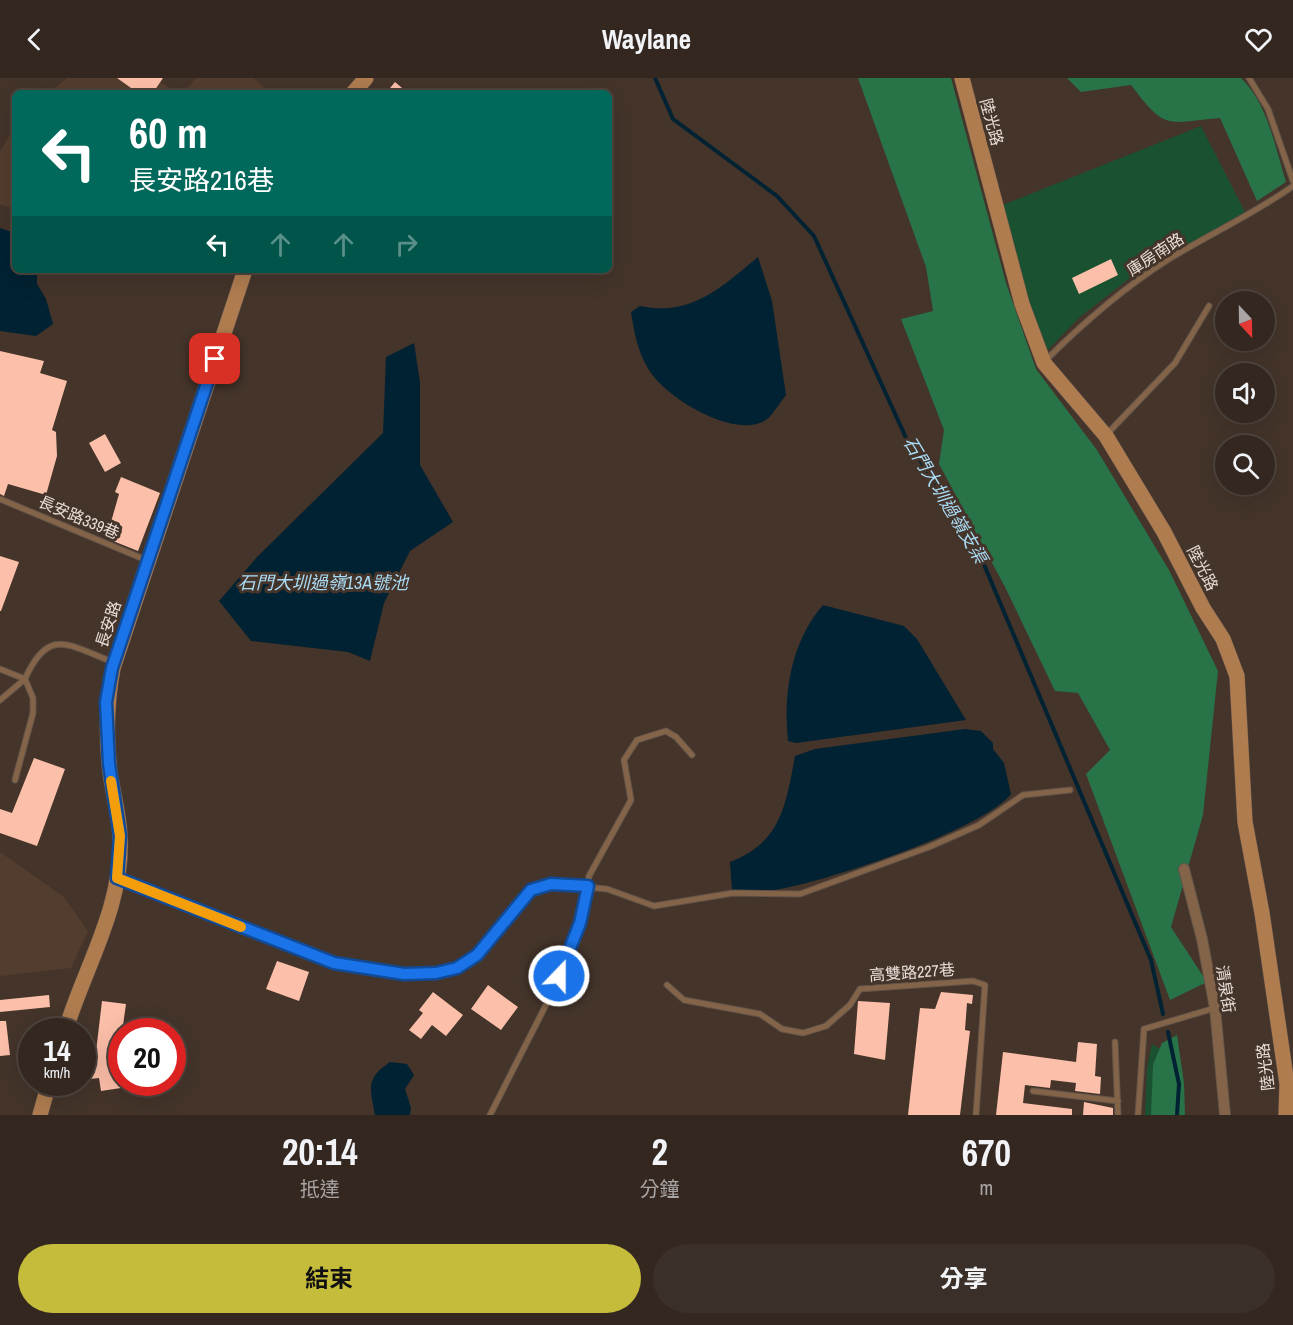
<!DOCTYPE html>
<html lang="zh-TW">
<head>
<meta charset="utf-8">
<style>
  :root { --surface:#332720; --page:#3b2f29; --text:#f1f3f6; --muted:#a9a5a5; --line:#4e443e; --accent:#c6bc3c }
  body { margin:0; font-family:"Archivo Narrow","Noto Sans TC",sans-serif; background:var(--page); color:var(--text); height:100vh; display:flex; flex-direction:column; font-size:22px; white-space:nowrap }
  * { box-sizing:border-box; margin:0 }
  p { font-size:20px; color:var(--muted) }
  .icon { flex:none; width:33px; height:33px; fill:none; stroke:currentColor; stroke-width:2; stroke-linecap:round; stroke-linejoin:round }
  .map { position:relative; height:1037px; overflow:hidden }
  .panel { display:flex; flex-direction:column; background:var(--surface); flex:1 }
  .panel>* { flex:none }
  .guide { position:absolute; left:12px; top:12px; width:600px; height:183px; border-radius:9px; box-shadow:0 6px 24px #0002,0 0 0 2px var(--line); background:#00695c; color:#fff; overflow:hidden }
  .needle { width:39px; rotate:158deg }
  .controls { position:absolute; left:1215px; top:213px; display:grid; gap:12px }
  .controls a { display:grid; place-items:center; width:60px; height:60px; border-radius:50%; background:var(--surface); box-shadow:0 6px 24px #0002,0 0 0 2px var(--line); font-size:30px }
  .speed { position:absolute; left:18px; top:940px; display:flex; gap:12px; font-size:30px; font-weight:700; text-align:center }
  .speed>* { display:grid; place-content:center; width:78px; height:78px; border-radius:50%; background:var(--surface); box-shadow:0 6px 24px #0002,0 0 0 2px var(--line); line-height:1 }
  .speed small { font-size:15px; font-weight:400 }
  .speed .limit { border:9px solid #d22; background:#fff; color:#111 }
  .pin { position:absolute; display:grid; place-items:center; width:51px; height:51px; color:#fff; margin:-26px; border-radius:12px; box-shadow:0 3px 9px #0006 }
  .me { position:absolute; width:66px; margin:-33px; rotate:22deg; stroke-linejoin:round; filter:drop-shadow(0 0 4px #0008) }
  .turn { display:flex; align-items:center; gap:21px; height:126px; padding:0 18px; font-size:27px }
  .turn .icon { width:78px; height:78px; stroke-width:2.5 }
  .turn b { display:block; font-size:42px; line-height:51px }
  .lanes { display:flex; align-items:center; height:57px; padding:0 18px; background:#0003; justify-content:center; gap:30px; direction:ltr }
  .lanes .off { opacity:.35 }
  .eta { display:flex; justify-content:space-evenly; align-items:center; height:102px; text-align:center }
  .eta b { font-size:36px; font-weight:700; line-height:42px }
  .button { display:flex; gap:12px; margin-top:auto; padding:12px 18px }
  .button a { flex:1; height:69px; border-radius:36px; background:var(--accent); color:#111; font-size:24px; font-weight:700; line-height:69px; text-align:center }
  .button a+a { background:var(--page); color:var(--text) }
  header { display:flex; justify-content:space-between; align-items:center; height:78px; padding:0 18px; background:var(--surface); font-size:27px; font-weight:700 }
  .map>svg:first-child { display:block }
</style>
</head>
<body>
<header><svg class="icon" aria-label="back" viewBox="0 0 24 24"><path d="M15 5l-7 7 7 7"/></svg>Waylane<svg class="icon" aria-label="heart" viewBox="0 0 24 24"><path d="M12 20l-8-8c-3-5 5-10 8-4 3-6 11-1 8 4z"/></svg></header>
<div class="map">
<svg width="1293" height="1037" viewBox="0 0 1293 1037">
  <rect width="100%" height="100%" fill="#44342a"/>
  <path fill="#533d2e" d="M67,0H117L138,15H49Z
    M196,0H254L269,15H183Z
    M161,4L177,15H153Z
    M15,49V130L0,127V73Z
    M0,774L64,819L88,853L71,890L0,898Z"/>
  <path fill="#1a5131" d="M1201,48L1245,134L1134,197L1080,239L1045,275L1029,226L1003,127Z
    M1152,966L1165,974L1170,1037H1145L1147,990Z"/>
  <path fill="#287347" d="M858,0H951L1006,205L1036,291L1097,372L1169,492L1218,593L1203,737L1171,849L1207,904L1170,922L1086,696L1110,672L1078,615L1055,613L1005,509L939,386L944,352L901,241L933,233L926,189Z
    M1067,0H1241C1268,26 1275,69 1286,104L1257,123L1220,40C1165,45 1166,53 1131,7L1081,14Z
    M1177,957L1184,1005L1185,1037H1151L1153,987L1162,965Z"/>
  <path fill="#002232" d="M0,150L15,155V192H37V206L46,221L53,246L36,258L0,253Z
    M758,179L772,223L786,317C780,324 773,337 766,342C734,362 665,319 649,292C638,275 634,254 631,234L640,228C691,239 722,209 758,179Z
    M414,265L420,304V387L453,444L410,473L384,525L370,583L348,574L251,563L219,523L257,479L383,355L386,279Z
    M823,527L904,548L917,561L966,642L796,665L788,663C783,615 791,564 823,527Z
    M965,651L981,653L993,665V671L1004,685L1011,716C983,752 817,807 769,813C757,814 744,813 732,813L730,784C781,765 786,727 795,678L815,671Z
    M390,984L407,986L414,997L405,1011L411,1030L410,1037H375C370,1009 365,1001 390,984Z"/>
  <g fill="none" stroke-linecap="round" stroke-linejoin="round">
    <path stroke="#002232" stroke-width="4" d="M655,0L673,41L777,118L814,158L907,362L977,470L1151,882L1163,936
      M1168,954L1179,1006L1177,1037"/>
  </g>
  <path fill="#fcbfa9" d="M117,0H163L153,15H138Z
    M395,4L408,15H386Z
    M1111,181L1118,197L1079,216L1072,200Z
    M0,273L44,283L40,295L67,303L52,352L56,354L57,378L46,417L8,406L4,418L0,416Z
    M105,356L121,385L105,394L89,365Z
    M121,399L160,415L138,473L108,461L114,445L111,444L119,416L115,414Z
    M0,478L19,484L1,533H0Z
    M34,680L65,691L37,768L0,755V731L12,735Z
    M277,883L309,894L299,923L266,911Z
    M488,907L518,929L501,952L471,931Z
    M433,914L463,937L446,958L432,947L421,961L409,952L423,935L419,932Z
    M941,914L973,917L972,926L967,925L965,952L970,953L960,1037H908L920,930L935,931Z
    M49,917L50,929L0,934V922Z
    M102,923L126,926L118,983L121,1010L101,1013L99,1000L82,1002V983L95,982Z
    M858,923L890,925L885,982L854,976Z
    M0,943H6L10,977L0,978Z
    M1078,964L1097,966L1095,998L1101,999L1100,1016L1075,1013L1076,1005L1051,1002L1050,1010L1025,1007L1023,1025L1072,1031V1037H996L1003,974L1076,984Z
    M1084,1024L1113,1030V1037H1083Z"/>
  <g fill="none" stroke-linecap="round" stroke-linejoin="round">
    <defs>
      <path id="lane" d="M1249,0L1268,31L1293,103
        M1045,283C1083,245 1123,210 1169,181C1210,156 1254,136 1293,108
        M1107,356L1175,285L1209,228
        M0,421L146,482
        M0,591L25,601L0,622
        M15,702L33,635V620L25,601C49,547 69,568 113,584
        M118,800L334,885L404,896L436,895L457,890L477,877L531,812L551,806L607,811L654,828L733,815L800,816L929,769L979,747L1023,717L1070,712
        M667,907L684,922L760,936L782,951L803,955L826,948L850,927L860,911L973,903L985,907L976,1037
        M1115,964L1118,1037
        M1033,1013L1118,1023
        M490,1037L552,915L580,845L589,798L631,722L624,682L637,662L666,653L676,659L692,677
        M1138,1037L1144,951L1215,930"/>
      <path id="street" d="M1184,791L1202,861L1215,930L1225,1037"/>
      <path id="secondary" d="M962,0L1022,226L1044,285L1106,358L1164,454L1203,530L1223,561L1237,598L1245,744L1262,835L1287,1006L1286,1037
        M353,15L366,0
        M65,954C84,890 124,828 120,758C119,733 111,710 109,685C106,653 107,622 113,590L245,192
        M40,1037L49,1005"/>
    </defs>
    <use href="#lane" stroke="#625349" stroke-width="7"/>
    <use href="#street" stroke="#625349" stroke-width="12"/>
    <use href="#secondary" stroke="#625349" stroke-width="16"/>
    <use href="#lane" stroke="#846449" stroke-width="5"/>
    <use href="#street" stroke="#846449" stroke-width="10"/>
    <use href="#secondary" stroke="#af7c50" stroke-width="15"/>
  </g>
  <g fill="none" stroke-linecap="round" stroke-linejoin="round">
    <defs>
      <path id="route" d="M215,281L112,590L106,624L109,686L120,758L117,800L334,885L404,896L436,895L457,890L477,877L531,812L551,806L588,808L580,845L559,898"/>
    </defs>
    <use href="#route" stroke="#114b97" stroke-width="15"/>
    <use href="#route" stroke="#1a73e8" stroke-width="10"/>
    <path stroke="#f59e0b" stroke-width="10" d="M111,703L120,758L117,800L241,849"/>
  </g>
  <g text-anchor="middle" stroke-width="6" stroke-linejoin="round" paint-order="stroke">
    <g font-size="16" fill="#e8ded7" stroke="#44342a">
      <text transform="translate(992 44) rotate(75)" y="6">陸光路</text>
      <text transform="translate(1155 176) rotate(-33)" y="6">庫房南路</text>
      <text transform="translate(79 439) rotate(23)" y="6">長安路339巷</text>
      <text transform="translate(1203 490) rotate(63)" y="6">陸光路</text>
      <text transform="translate(108 546) rotate(-72)" y="6">長安路</text>
      <text transform="translate(912 894) rotate(-4)" y="6">高雙路227巷</text>
      <text transform="translate(1226 911) rotate(81)" y="6">清泉街</text>
      <text transform="translate(1265 989) rotate(-97)" y="6">陸光路</text>
    </g>
    <g font-size="18" font-style="italic" fill="#a9dbf5" stroke="#44342a">
      <text transform="translate(945 422) rotate(59)" y="6">石門大圳過嶺支渠</text>
      <text x="323" y="511">石門大圳過嶺13A號池</text>
    </g>
  </g>
</svg>
<div class="controls">
<a><svg class="needle" viewBox="-14 -14 28 28"><path d="M0-13l5 13h-10z" fill="#e53935"/><path d="M0 13l5-13h-10z" fill="#a9a5a5"/></svg></a>
<a><svg class="icon" aria-label="sound" viewBox="0 0 24 24"><path d="M4 9h4l5-4v14l-5-4H4zM17 9q2 3 0 6"/></svg></a>
<a><svg class="icon" aria-label="search" viewBox="0 0 24 24"><circle cx="10" cy="10" r="6"/><path d="M15 15l6 6"/></svg></a>
</div>
<div class="speed"><div>14<small>km/h</small></div><div class="limit">20</div></div>
<div class="pin" style="left:215px;top:281px;background:#d93025"><svg class="icon" aria-label="arrive" viewBox="0 0 24 24"><path d="M6 21V4h12l-3 4 3 4H6"/></svg></div>
<svg class="me" style="left:559px;top:898px" viewBox="-20 -20 40 40"><circle r="17" fill="#1a73e8" stroke="#fff" stroke-width="3"/><path d="M0-11L8 9 0 5-8 9z" fill="#fff"/></svg>
<div class="guide">
<div class="turn"><svg class="icon" aria-label="left" viewBox="0 0 24 24"><path d="M17 20v-9H6M10 6l-5 5 5 5"/></svg><div><b>60 m</b>長安路216巷</div></div>
<div class="lanes"><svg class="icon" aria-label="left" viewBox="0 0 24 24"><path d="M17 20v-9H6M10 6l-5 5 5 5"/></svg><svg class="icon off" aria-label="ahead" viewBox="0 0 24 24"><path d="M12 20V5M6 11l6-6 6 6"/></svg><svg class="icon off" aria-label="ahead" viewBox="0 0 24 24"><path d="M12 20V5M6 11l6-6 6 6"/></svg><svg class="icon off" aria-label="right" viewBox="0 0 24 24"><path d="M7 20v-9h11M14 6l5 5-5 5"/></svg></div>
</div>
</div>
<section class="panel">
<div class="eta">
<div><b>20:14</b><p>抵達</p></div>
<div><b>2</b><p>分鐘</p></div>
<div><b>670</b><p>m</p></div>
</div>
<div class="button"><a>結束</a><a>分享</a></div>
</section>
</body>
</html>
